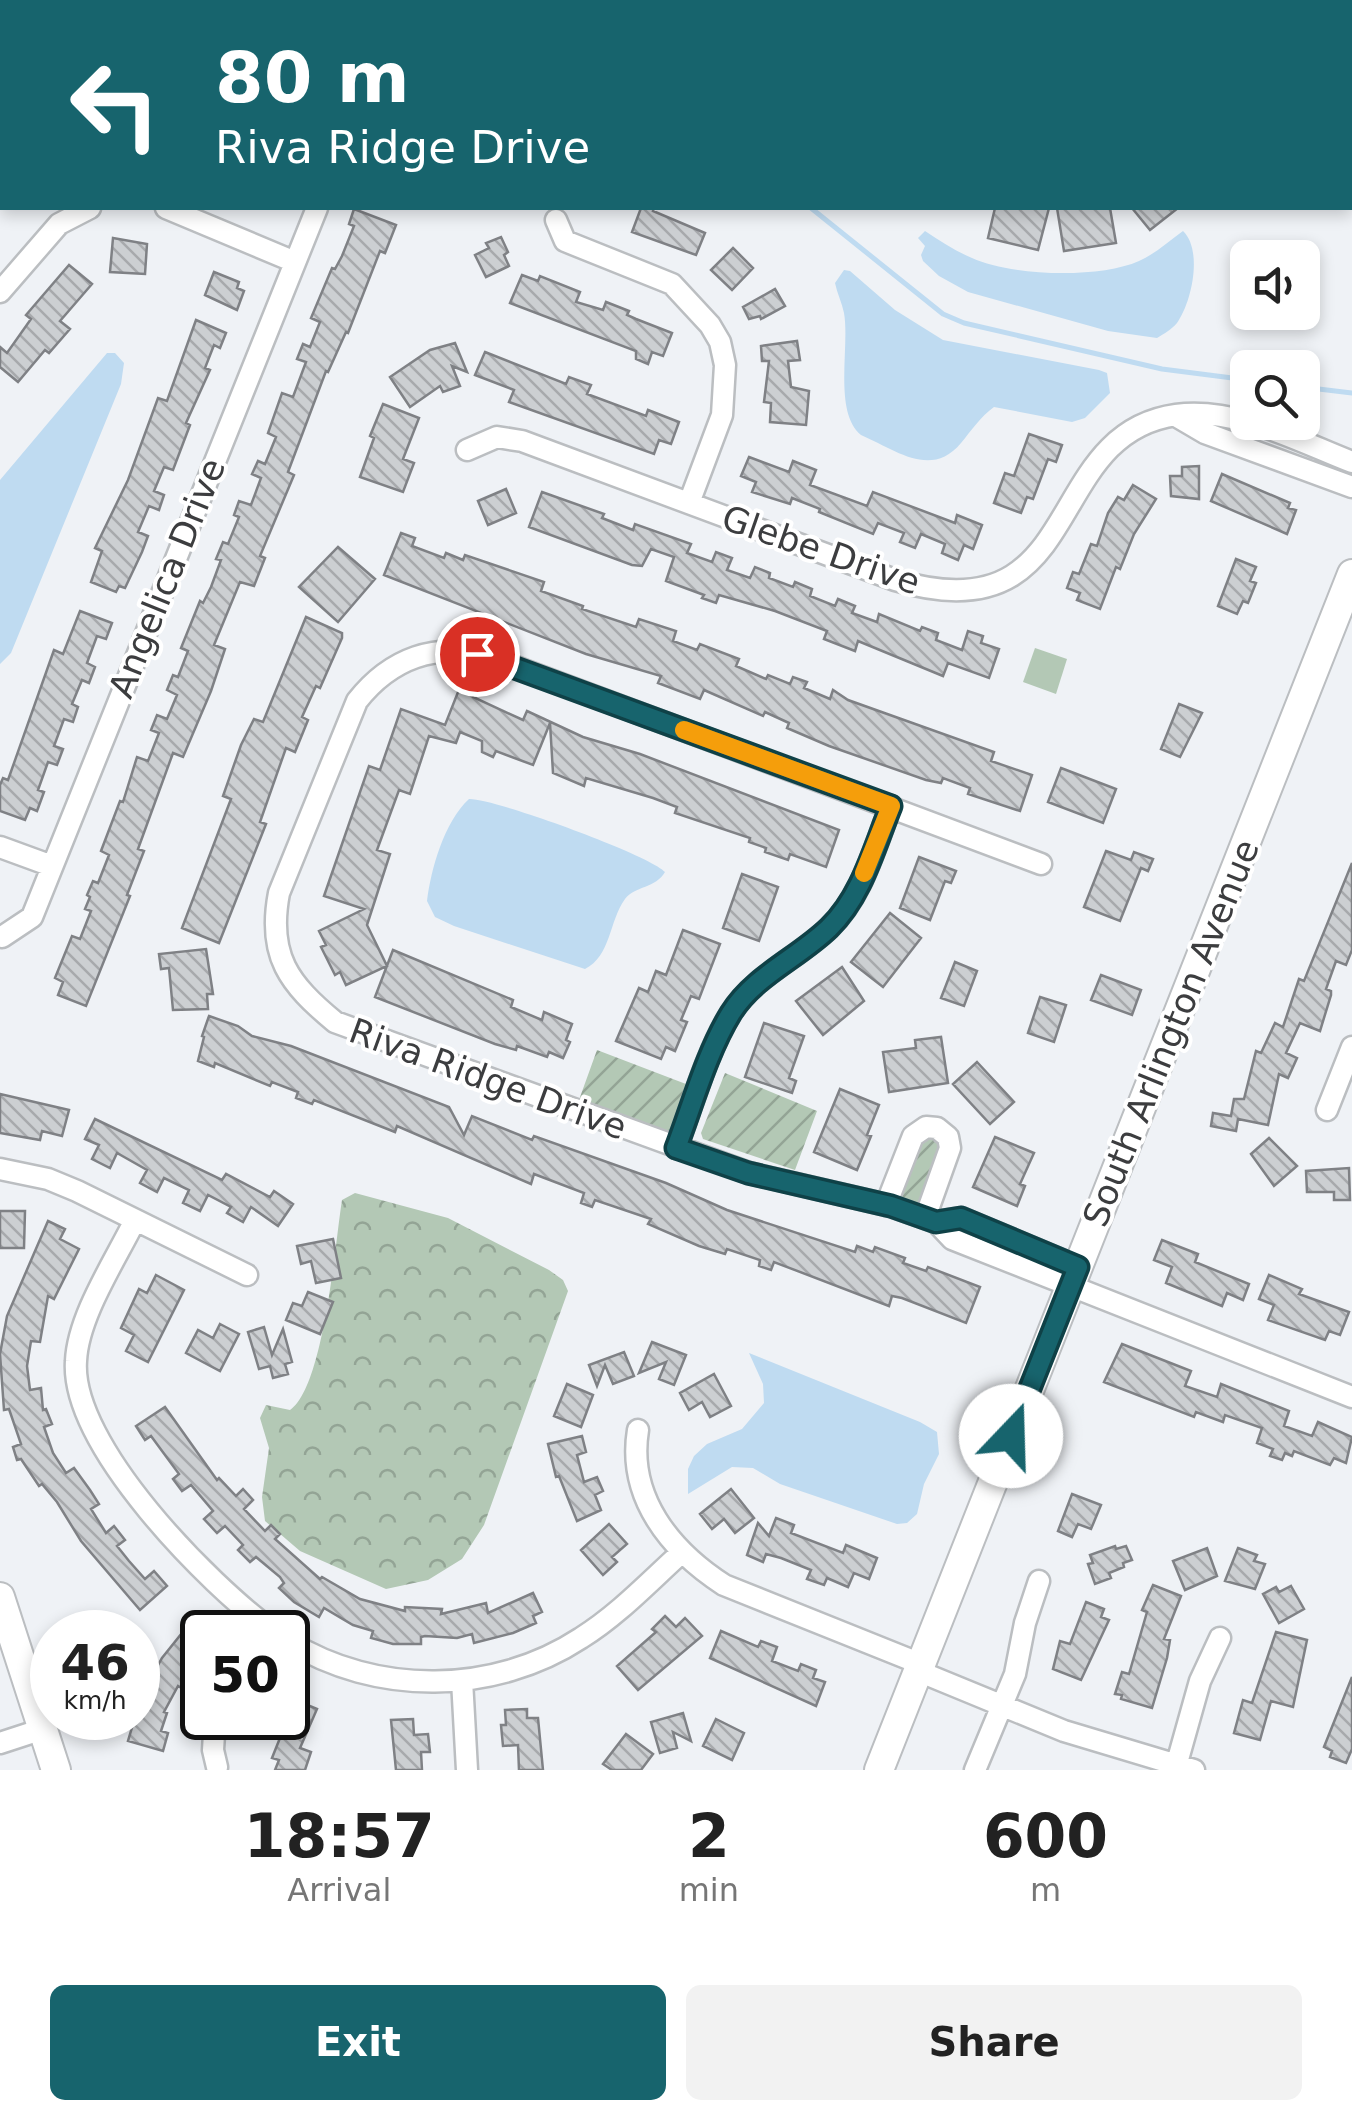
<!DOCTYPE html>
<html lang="en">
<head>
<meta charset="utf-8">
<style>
  :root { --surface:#fff; --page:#f2f2f2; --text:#222; --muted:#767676; --accent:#17646d }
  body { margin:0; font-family:"DejaVu Sans",sans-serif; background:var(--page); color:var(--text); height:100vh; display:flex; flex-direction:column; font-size:38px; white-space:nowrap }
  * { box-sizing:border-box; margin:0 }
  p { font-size:32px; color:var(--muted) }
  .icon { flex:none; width:55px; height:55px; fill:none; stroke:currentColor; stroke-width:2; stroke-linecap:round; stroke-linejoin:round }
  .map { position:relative; height:1770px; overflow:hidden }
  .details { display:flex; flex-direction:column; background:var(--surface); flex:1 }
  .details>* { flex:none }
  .top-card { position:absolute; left:0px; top:0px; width:1352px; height:210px; box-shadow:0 5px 15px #0003; background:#17646d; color:#fff; overflow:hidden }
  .fabs { position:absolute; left:1230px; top:240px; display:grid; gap:20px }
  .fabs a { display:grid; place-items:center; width:90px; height:90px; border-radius:15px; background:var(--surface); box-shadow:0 5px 15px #0003; font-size:50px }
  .speed { position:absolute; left:30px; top:1610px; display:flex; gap:20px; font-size:50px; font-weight:700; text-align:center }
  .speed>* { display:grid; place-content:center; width:130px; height:130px; border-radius:50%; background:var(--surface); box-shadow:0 5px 15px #0003; line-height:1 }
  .speed small { font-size:25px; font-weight:400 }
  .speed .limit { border:5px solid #111; border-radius:15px; background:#fff; color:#111 }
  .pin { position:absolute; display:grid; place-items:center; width:85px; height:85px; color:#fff; margin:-42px; border:5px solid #fff; border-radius:50%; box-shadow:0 2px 10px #0007 }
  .me { position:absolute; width:110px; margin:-55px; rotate:21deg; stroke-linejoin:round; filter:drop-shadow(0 0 8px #0008) }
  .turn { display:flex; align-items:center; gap:35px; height:210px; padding:0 50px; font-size:45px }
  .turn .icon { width:130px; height:130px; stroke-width:2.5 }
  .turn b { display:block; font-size:70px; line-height:85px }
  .eta { display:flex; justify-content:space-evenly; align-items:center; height:170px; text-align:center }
  .eta b { font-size:60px; font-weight:700; line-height:70px }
  .button { display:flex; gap:20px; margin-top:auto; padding:20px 50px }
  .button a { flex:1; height:115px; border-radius:15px; background:var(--accent); color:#fff; font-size:40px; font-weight:700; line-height:115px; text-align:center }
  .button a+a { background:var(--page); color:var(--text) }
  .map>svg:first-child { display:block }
</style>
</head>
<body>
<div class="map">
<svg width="1352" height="1770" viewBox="0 0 1352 1770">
  <defs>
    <pattern id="forest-crowns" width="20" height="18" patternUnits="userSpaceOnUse" patternTransform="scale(2.5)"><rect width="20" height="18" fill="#b3c8b5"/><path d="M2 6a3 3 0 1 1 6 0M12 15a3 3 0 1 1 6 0" fill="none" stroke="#93a495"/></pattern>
    <pattern id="garden-furrows" width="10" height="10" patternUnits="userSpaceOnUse" patternTransform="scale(2.5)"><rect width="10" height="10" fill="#b3c8b5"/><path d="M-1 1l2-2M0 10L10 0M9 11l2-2" fill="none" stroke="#93a495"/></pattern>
    <pattern id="building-back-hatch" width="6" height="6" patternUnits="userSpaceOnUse" patternTransform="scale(2.5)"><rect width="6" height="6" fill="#cccfd2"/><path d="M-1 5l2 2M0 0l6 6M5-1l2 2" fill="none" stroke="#a7a9ac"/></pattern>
  </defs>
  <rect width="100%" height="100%" fill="#eff2f6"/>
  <path fill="#b3c8b5" d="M1035,648L1067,659L1056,694L1023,682Z"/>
  <path fill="url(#forest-crowns)" d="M355,1193L448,1218L549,1270L563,1280L568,1291L484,1525L462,1559L428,1580L386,1589L300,1551L265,1521L262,1497L269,1448L260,1418L266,1405L290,1410C324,1387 335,1244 342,1200Z"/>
  <path fill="url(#garden-furrows)" d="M597,1050L699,1089L676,1148L575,1111Z
    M725,1073L817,1111L795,1170L703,1139L701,1133Z
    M945,1133L925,1218L891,1206L913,1136Z"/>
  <path fill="#bfdbf1" d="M925,231C940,241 955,251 972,258C1011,276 1099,279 1139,261C1155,254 1169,241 1183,231C1203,250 1192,302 1177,323C1171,330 1165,333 1157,338L1108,331L968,292L939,276L923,261L921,255L925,246L918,238Z
    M844,270L850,271L895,310L943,340L1099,370L1107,373L1110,393L1085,418L1072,422L994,407C981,416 971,431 961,443C931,479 896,450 861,435C833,412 850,346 844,313C842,303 837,293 835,283Z
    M107,353H115L124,363L121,384L11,653L0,664V480Z
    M469,799C494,798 652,856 665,872C656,888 635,886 625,899C609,921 611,956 585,969L454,926L435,917L427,901C431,869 444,822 469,799Z
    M749,1353L920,1422L937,1432L939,1454L924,1484L917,1514L907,1523L897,1524L780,1484L753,1468L732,1467L688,1494V1469L694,1456L707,1444L742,1429L764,1403L763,1384Z"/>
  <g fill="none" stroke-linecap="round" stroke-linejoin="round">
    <path stroke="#bfdbf1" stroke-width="5" d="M811,208L943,314L964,323L1162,369L1248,380
      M1302,387L1352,393"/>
  </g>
  <path fill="url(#building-back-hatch)" stroke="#7f8185" stroke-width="2.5" d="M641,208H654L653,211L705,233L696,255L632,232Z
    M995,208H1049L1038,250L988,238Z
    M1057,208H1110L1116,243L1064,251Z
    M1132,208H1178L1150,230Z
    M354,209L396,225L385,253L380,251L348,333L346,332L328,372L326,371L288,472L294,475L260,556L265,558L254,586L240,582L214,645L225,649L211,691L183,757L173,753L138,849L144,851L127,895L130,896L86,1006L58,995L63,982L55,978L72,936L80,939L91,911L85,909L90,897L87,895L93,881L98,883L109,855L101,851L120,801L123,802L137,757L148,761L159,733L151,730L157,715L167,719L177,695L167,690L173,675L178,677L188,651L181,648L200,601L203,603L211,587L221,560L216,559L223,542L228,544L239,517L234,515L239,501L251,505L261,478L252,474L258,461L265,464L276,437L268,433L282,393L293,397L306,362L297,359L303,344L310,347L320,322L311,318L332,268L335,269L342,256L354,226L349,224Z
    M501,237L508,252L504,255L509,266L486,277L475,255L489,248L486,243Z
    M113,238L147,244L145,274L110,272Z
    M733,248L753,268L732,290L711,270Z
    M69,265L92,284L60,321L70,329L49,353L45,350L18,382L0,367V347L7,353L31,319L26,315Z
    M214,272L239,282L237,288L244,291L237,310L205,295Z
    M522,275L538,281L540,276L580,292L576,302L603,310L606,302L629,311L627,315L636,319L672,333L663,356L652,352L648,364L636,359V351L510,303Z
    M775,289L785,306L761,319L760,316L749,319L743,307Z
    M196,320L226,333L220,348L214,345L205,368L210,370L186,423L190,425L173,470L164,467L154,491L164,495L159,510L149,506L138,532L148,536L142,552L125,588L119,586L116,592L91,582L102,551L95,548L128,480L158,398L167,401Z
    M797,341L800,360L788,361L791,387L809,391L806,425L770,422L771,403L764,402L769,361H762L761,346Z
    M455,343L467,372L452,366L460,386L443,392L440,386L410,407L390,377L430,350Z
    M485,352L566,384L569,377L591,385L587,394L646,416L648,410L679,422L671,444L659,440L654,454L509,402L514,390L475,375Z
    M383,404L419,418L403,459L414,463L403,492L360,477L374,438L370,436Z
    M1029,434L1062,445L1056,462L1048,459L1033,499L1027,497L1021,513L994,503L1005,473L1014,476Z
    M749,457L789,472L793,461L816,470L810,485L867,506L873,492L955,523L957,515L982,525L973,549L964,545L958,560L942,553L945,544L921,534L915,548L900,542L904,533L878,523L873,534L819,512L820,509L792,498L790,504L752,492L756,482L741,476Z
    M1199,466V499L1171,496L1170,476H1182V467Z
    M1222,474L1290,503L1288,508L1296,510L1287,534L1211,501Z
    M1133,485L1156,499L1134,534L1120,569L1116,567L1100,609L1077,600L1080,593L1067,588L1073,572L1079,574L1091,544L1097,546L1108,513L1118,497L1124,500Z
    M506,489L516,513L488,525L478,501Z
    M542,492L604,514L602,518L633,530L635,524L691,544L687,553L712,562L716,552L732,558L727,570L750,578L755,567L770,573L769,578L793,587L795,582L812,589L810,596L835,606L838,599L855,606L852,613L877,622L879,614L920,631L922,627L938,633L936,640L962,650L968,631L983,636L981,643L999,649L989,678L948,663L943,676L858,641L855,651L824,639L827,631L775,611L719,595L716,603L702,598L704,595L666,581L674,557L651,549L642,566L632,565L529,527Z
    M401,533L415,538L412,546L444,558L446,553L463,560L465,555L544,582L541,591L583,606L582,609L636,627L639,619L676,631L673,641L697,650L700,644L739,659L736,666L766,679L768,675L790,684L793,677L807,682L804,688L830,699L833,690L848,700L994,752L991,761L1032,775L1020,811L968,794L970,788L943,778L941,783L926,780L829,746L787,728L789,723L765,712L763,716L704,690L700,699L658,683L661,676L586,654L384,575Z
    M338,547L375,579L338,622L299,587Z
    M1236,559L1256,567L1250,581L1256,583L1248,603L1243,601L1237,614L1218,606Z
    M80,611L112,623L106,639L97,636L87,663L95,667L89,683L82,680L72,704L78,707L73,722L64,719L54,746L63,749L57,765L48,762L38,790L44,792L37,811L30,808L25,820L0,811V785L3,778L8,780L54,650L63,654Z
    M306,617L342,633V638L320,688L316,686L302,717L308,720L295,752L286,748L260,822L266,824L219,943L182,928L231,799L223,796L241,745L254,719L263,722Z
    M460,687L473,692V697L523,720L527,711L583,737L640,754L839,830L826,867L790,854L788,860L765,852L766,848L749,842L750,838L675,813L677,807L653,798L586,778L584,786L553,773L550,723L533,765L496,751L493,757L482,752V741L460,732L456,743L429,736L410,794L399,790L377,850L390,854L367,925L387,966L346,985L340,972L335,975L321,947L326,945L319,931L364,909L324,896L369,766L380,770L401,709L445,725Z
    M1179,704L1202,713L1180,757L1161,749Z
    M1061,768L1116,789L1103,823L1048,802Z
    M1106,851L1131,860L1134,852L1153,859L1148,871L1141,868L1120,921L1084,907Z
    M919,857L956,871L951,883L945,881L930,920L900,908Z
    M1352,863V950L1346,965L1336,961L1326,989L1331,991V995L1320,1031L1300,1023L1286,1053L1297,1058L1288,1078L1279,1074L1268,1125L1238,1119L1236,1131L1211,1126L1213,1113L1231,1116L1234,1099H1244L1256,1051L1261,1053L1275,1023L1283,1027L1299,979L1304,981Z
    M742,874L778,887L759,941L723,928Z
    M890,913L921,938L883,987L851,962Z
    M683,930L720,944L699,999L691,996L681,1020L687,1022L675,1051L666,1047L661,1059L616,1041L639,988L648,992L656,971L666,975Z
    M206,949L213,994H207L208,1009L173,1010L169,968L161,969L159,954Z
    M393,950L513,1000L511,1007L542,1020L544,1012L572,1024L566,1040L570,1042L563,1058L549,1052L547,1057L517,1046L516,1050L495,1044L375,997Z
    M955,962L977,971L964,1006L941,998Z
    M842,967L864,1001L823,1035L796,1001Z
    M1101,975L1141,990L1132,1015L1091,1000Z
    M1040,997L1066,1005L1054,1042L1028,1033Z
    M209,1016L238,1026L252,1036L291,1046L449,1107L464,1135L472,1116L532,1140L534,1136L666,1183L727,1210L855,1252L857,1246L873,1252L875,1247L905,1258L903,1263L926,1271L928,1267L980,1287L966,1323L902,1298L892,1296L889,1306L774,1262L771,1270L759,1266L760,1260L727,1249L725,1254L699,1246L648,1224L651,1219L595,1200L592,1207L581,1203L584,1193L534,1174L531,1184L397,1126L395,1132L314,1100L312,1104L296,1098L298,1092L272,1082L270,1086L215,1063L214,1067L198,1061L204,1037L202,1036Z
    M764,1023L804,1036L789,1078L796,1081L792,1093L745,1077Z
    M941,1037L948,1083L889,1092L883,1052L916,1048L915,1040Z
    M977,1062L1014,1102L990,1124L953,1084Z
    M840,1089L879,1105L867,1135L871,1136L857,1170L814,1152Z
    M0,1094L69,1110L62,1136L42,1131L40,1140L0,1133Z
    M95,1119L222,1180L226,1174L270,1197L274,1191L293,1204L278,1226L251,1207L243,1222L227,1213L231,1207L208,1195L200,1211L183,1203L189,1190L164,1178L157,1192L140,1183L147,1170L117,1153L110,1168L92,1159L99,1145L85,1139Z
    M995,1137L1034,1153L1020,1184L1025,1186L1017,1206L973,1187Z
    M1269,1138L1297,1166L1274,1186L1251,1154Z
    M1349,1168L1350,1200H1334V1192H1307L1306,1171Z
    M0,1211H25L24,1248H0Z
    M48,1221L65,1229L60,1239L79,1249L54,1299L48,1296L40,1342L31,1341L27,1366L30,1390L41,1388L43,1410L46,1409L52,1424L44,1427L53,1453L66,1473L74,1468L90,1490L99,1504L91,1509L106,1533L114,1526L125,1540L117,1546L129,1561L145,1579L154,1571L167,1586L140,1610L81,1541L57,1502L42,1484L39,1486L21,1459L17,1460L13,1447L21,1444L9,1409L4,1410L0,1354L7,1316Z
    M333,1239L341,1278L316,1283L311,1261L301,1264L297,1246Z
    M1162,1240L1198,1254L1195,1262L1249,1284L1243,1300L1227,1293L1222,1306L1166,1283L1172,1267L1154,1260Z
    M156,1275L184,1290L148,1362L126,1351L134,1335L121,1328L139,1289L147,1293Z
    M1269,1275L1302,1289L1299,1294L1349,1312L1340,1335L1329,1331L1325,1340L1268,1320L1274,1305L1259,1299Z
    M308,1292L333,1302L320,1334L286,1320L293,1303L302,1306Z
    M220,1324L239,1334L220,1371L186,1353L198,1330L213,1338Z
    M264,1327L272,1355L283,1329L292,1362L285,1364L288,1374L273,1378L270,1366L259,1369L248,1332Z
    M652,1342L686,1355L674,1385L659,1379L666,1362L639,1373Z
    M1122,1344L1191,1371L1185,1386L1217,1397L1221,1384L1289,1411L1284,1426L1312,1436L1318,1422L1352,1437L1346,1463L1334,1458L1330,1465L1294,1451L1292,1456L1285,1453L1282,1460L1270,1456L1273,1449L1257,1443L1262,1428L1225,1415L1223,1422L1196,1412L1194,1417L1104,1382Z
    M624,1352L634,1376L613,1384L605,1365L597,1386L589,1365Z
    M714,1374L731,1406L710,1417L702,1402L689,1410L680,1393Z
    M567,1384L593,1395L581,1427L554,1416Z
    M165,1407L217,1480L219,1478L236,1496L243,1489L253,1500L244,1509L265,1531L271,1525L280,1534L275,1539L320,1579L322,1577L360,1599L405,1611V1607L442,1609L441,1614L486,1603L488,1613L533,1593L542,1612L533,1616L536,1623L513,1633L474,1643L472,1634L457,1638L425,1636L421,1637V1644H393L371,1638L373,1631L353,1625L324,1608L319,1617L294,1602L279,1588L284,1583L280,1577L256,1557L250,1562L238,1550L243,1545L225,1526L217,1533L204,1519L213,1511L191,1485L182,1491L173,1479L179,1474L151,1436L145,1440L136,1426Z
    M582,1436L586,1452L577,1455L584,1482L597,1477L603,1491L595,1495L601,1510L577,1521L559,1476L556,1477L548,1444Z
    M731,1489L754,1518L735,1533L724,1519L712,1529L700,1514Z
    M1072,1494L1101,1505L1091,1529L1078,1524L1072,1537L1058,1531Z
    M776,1518L794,1525L791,1533L843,1553L846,1545L877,1558L869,1579L854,1573L848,1587L827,1578L824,1585L807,1579L811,1570L781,1558L766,1554L763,1562L747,1555L758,1523L769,1536Z
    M609,1524L627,1544L612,1557L617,1562L603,1575L581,1550Z
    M1115,1546L1116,1549L1126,1546L1132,1560L1123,1563L1124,1567L1109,1573L1111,1578L1095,1584L1088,1564L1093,1563L1090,1555Z
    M1207,1548L1217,1576L1185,1590L1173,1561Z
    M1238,1548L1257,1555L1254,1561L1265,1564L1255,1589L1225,1581Z
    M1153,1585L1181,1596L1164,1639L1170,1640L1167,1658L1152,1708L1121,1699L1122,1695L1115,1694L1122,1672L1129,1674L1147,1612L1142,1610Z
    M1291,1586L1304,1609L1279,1623L1263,1594L1276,1587L1279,1592Z
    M1086,1602L1104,1609L1101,1617L1109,1620L1081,1680L1053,1669L1060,1641L1070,1644Z
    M665,1616L676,1627L685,1618L702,1636L638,1690L617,1666L656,1632L652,1629Z
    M194,1618L202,1624V1671L198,1668L185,1690L178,1686L164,1712L167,1713L161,1731L168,1733L163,1751L128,1741L142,1694L162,1658Z
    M721,1631L758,1647L761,1641L777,1647L772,1661L798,1671L801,1664L816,1670L813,1678L825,1682L816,1706L710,1658Z
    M1276,1632L1307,1640L1293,1707L1271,1701L1260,1740L1234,1733L1243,1700L1252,1703Z
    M1352,1677V1749L1346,1763L1330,1757L1332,1751L1324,1747Z
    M288,1690L302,1697L300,1702L317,1709L300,1748L311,1752L305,1770H275L279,1760L272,1758L288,1718Z
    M527,1709V1718H538L543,1770H519L518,1745L503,1746L501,1725H506L505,1710Z
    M683,1713L691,1741L673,1732L677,1748L660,1753L651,1722Z
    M413,1719L414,1735L428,1734L430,1752H421L422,1770H396L391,1720Z
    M716,1719L744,1733L732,1760L703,1746Z
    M626,1734L653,1754L641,1770H612L603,1764Z"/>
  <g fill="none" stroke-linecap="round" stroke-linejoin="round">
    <defs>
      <path id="street" d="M818,0L821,2
        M1155,0L1156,2
        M166,208L295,262
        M556,220L565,241L672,284L710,325L720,342L725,365L722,415L689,503
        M0,292L59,224L90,208
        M1176,416L1205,433L1352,487
        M467,450L497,437L522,441L895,580C1089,638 1039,434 1176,415C1236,407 1298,441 1352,462
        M0,847L52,866
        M1041,864L489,657C436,641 390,659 357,701L279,893C267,956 289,984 335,1022L749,1173L891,1206L936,1222L961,1218L1078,1267
        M2,937L32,917L317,208
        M1327,1110L1352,1047
        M676,1148C692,1106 707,1051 731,1013C754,976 798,958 829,928C862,897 874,848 891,806
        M0,1169L48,1179L77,1191L247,1275
        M886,1205L913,1136L926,1127L937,1128L948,1137L950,1148L925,1218
        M135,1220C115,1261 78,1316 76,1361C70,1445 209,1585 274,1632
        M936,1222L952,1239L1352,1397
        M638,1430C627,1497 670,1550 724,1585L921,1664
        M288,1641C376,1696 494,1695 581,1638C618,1615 649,1582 681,1553
        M918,1671L1064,1731L1194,1770
        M462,1680L467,1770
        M215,1718L213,1750L217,1767
        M0,1743L43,1729
        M975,1770L1015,1674L1025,1623L1039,1581
        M1175,1770L1200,1681L1220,1638"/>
      <path id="secondary" d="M0,1597L56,1770
        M879,1770L1352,574"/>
    </defs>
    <use href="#street" stroke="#bbbec1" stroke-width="25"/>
    <use href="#secondary" stroke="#bbbec1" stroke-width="32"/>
    <use href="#street" stroke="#fff" stroke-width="20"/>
    <use href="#secondary" stroke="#fff" stroke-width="28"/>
  </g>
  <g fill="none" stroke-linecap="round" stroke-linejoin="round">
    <defs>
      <path id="route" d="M477,654L891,806C874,848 862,896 829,928C798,958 754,976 731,1013C707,1052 692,1106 676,1148L748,1173L891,1206L936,1222L961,1218L1078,1267L1011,1436"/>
    </defs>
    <use href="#route" stroke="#0f4147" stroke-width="25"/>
    <use href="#route" stroke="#17646d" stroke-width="18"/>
    <path stroke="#f59e0b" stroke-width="18" d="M684,730L891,806L864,873"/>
  </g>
  <g text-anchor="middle" stroke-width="8" stroke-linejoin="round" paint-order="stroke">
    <g font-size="35" fill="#3c3d3f" stroke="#fff">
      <text transform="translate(821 550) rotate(19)" y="12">Glebe Drive</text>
      <text transform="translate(167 578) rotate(-68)" y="12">Angelica Drive</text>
      <text transform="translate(1171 1033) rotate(-68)" y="12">South Arlington Avenue</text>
      <text transform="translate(488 1079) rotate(20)" y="12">Riva Ridge Drive</text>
    </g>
  </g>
</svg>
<div class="fabs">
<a><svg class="icon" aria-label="sound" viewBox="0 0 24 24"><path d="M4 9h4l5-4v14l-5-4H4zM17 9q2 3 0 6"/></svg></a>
<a><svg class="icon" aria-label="search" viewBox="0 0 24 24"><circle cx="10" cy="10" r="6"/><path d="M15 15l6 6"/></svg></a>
</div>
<div class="speed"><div>46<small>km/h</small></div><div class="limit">50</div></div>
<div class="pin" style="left:477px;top:654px;background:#d93025"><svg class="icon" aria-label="arrive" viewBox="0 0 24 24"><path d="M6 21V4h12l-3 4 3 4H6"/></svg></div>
<svg class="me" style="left:1011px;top:1436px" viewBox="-20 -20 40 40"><circle r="19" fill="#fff"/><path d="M0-13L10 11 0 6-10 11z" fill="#17646d"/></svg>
<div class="top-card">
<div class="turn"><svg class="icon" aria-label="left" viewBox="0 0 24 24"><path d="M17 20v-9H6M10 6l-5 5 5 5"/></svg><div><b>80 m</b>Riva Ridge Drive</div></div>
</div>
</div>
<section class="details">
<div class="eta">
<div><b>18:57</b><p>Arrival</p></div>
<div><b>2</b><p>min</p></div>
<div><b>600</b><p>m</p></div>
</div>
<div class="button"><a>Exit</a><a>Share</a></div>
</section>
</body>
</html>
